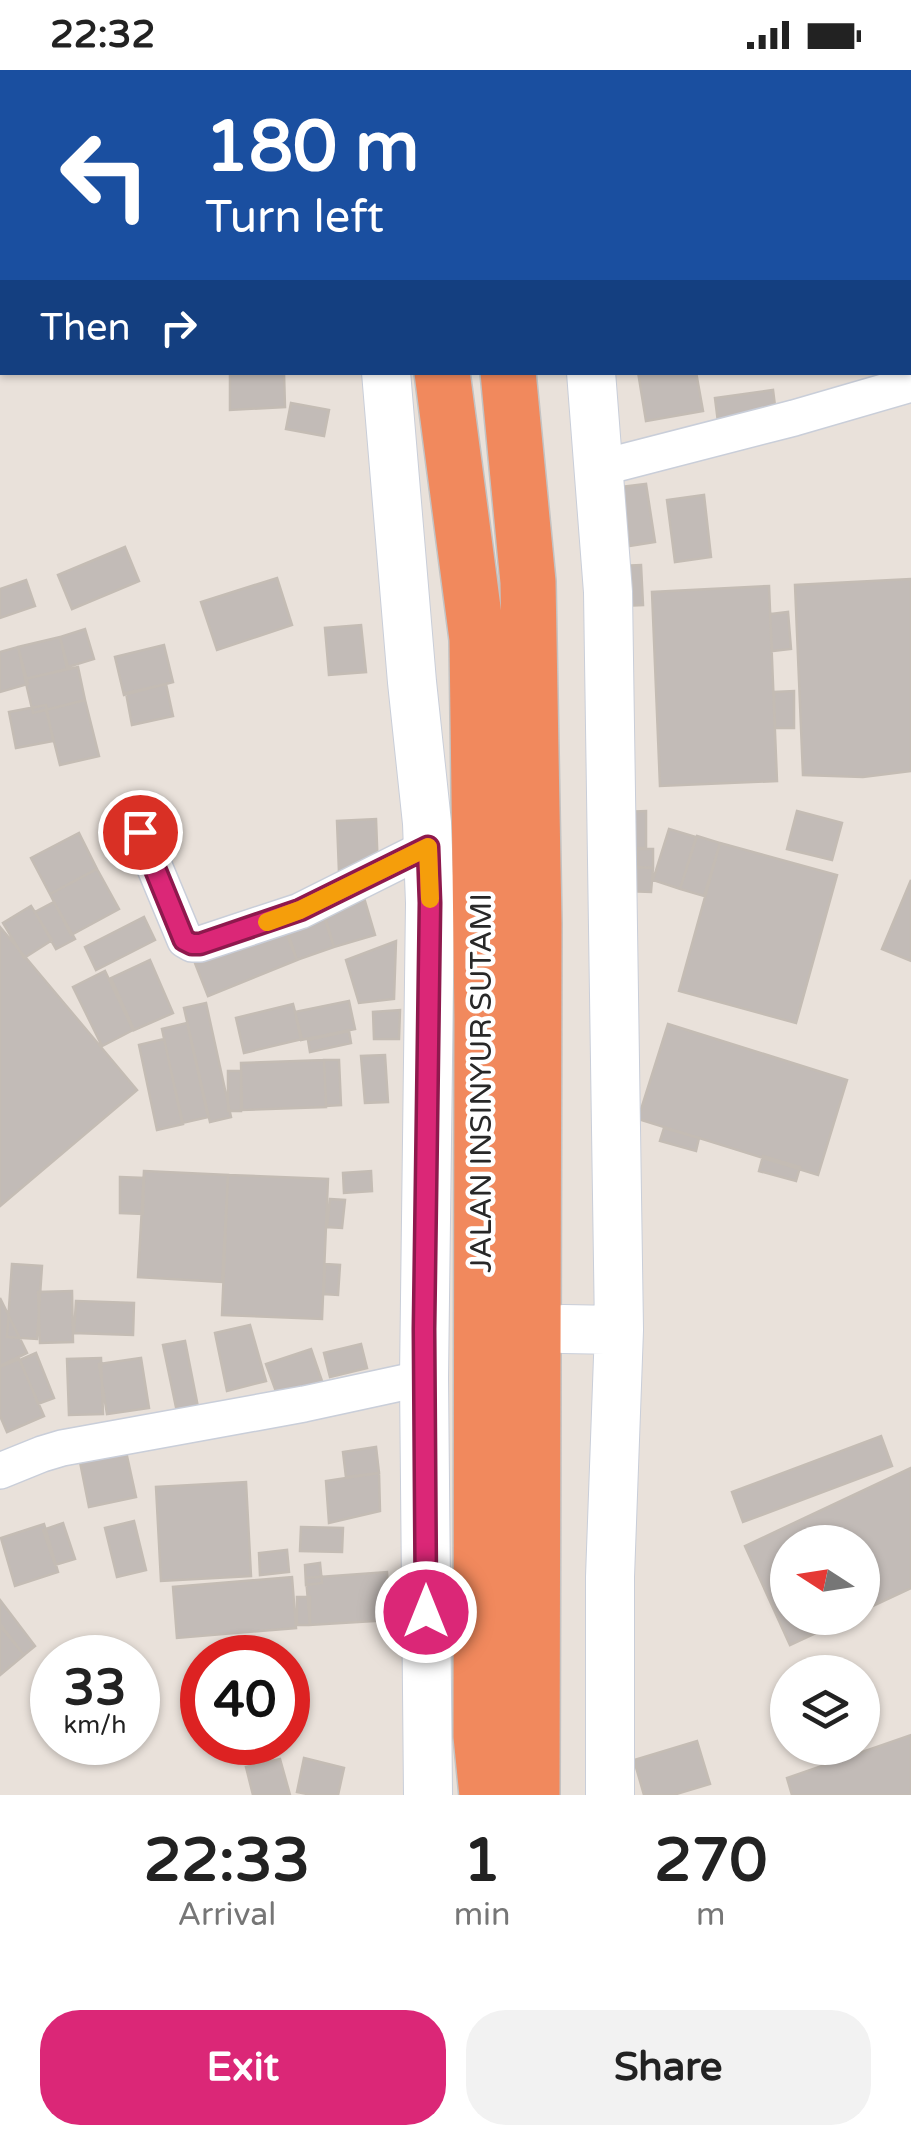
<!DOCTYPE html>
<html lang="en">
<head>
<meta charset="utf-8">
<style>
  :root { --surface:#fff; --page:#f2f2f2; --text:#222; --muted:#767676; --accent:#db2777 }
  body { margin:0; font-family:"Varela Round",sans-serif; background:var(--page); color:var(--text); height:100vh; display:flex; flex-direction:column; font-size:38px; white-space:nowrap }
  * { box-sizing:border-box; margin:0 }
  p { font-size:32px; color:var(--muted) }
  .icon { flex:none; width:55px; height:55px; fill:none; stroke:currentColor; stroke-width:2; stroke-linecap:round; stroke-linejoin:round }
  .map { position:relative; height:1725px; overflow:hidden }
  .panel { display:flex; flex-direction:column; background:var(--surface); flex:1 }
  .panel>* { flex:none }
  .guide { position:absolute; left:0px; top:0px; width:912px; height:305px; box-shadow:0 2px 8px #0004; background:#1a4fa0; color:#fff; overflow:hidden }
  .needle { width:65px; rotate:282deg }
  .tools { position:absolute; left:770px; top:1455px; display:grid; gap:20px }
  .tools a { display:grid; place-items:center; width:110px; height:110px; border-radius:50%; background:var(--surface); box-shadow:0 2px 8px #0004; font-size:50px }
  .speed { position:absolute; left:30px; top:1565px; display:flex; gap:20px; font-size:50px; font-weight:700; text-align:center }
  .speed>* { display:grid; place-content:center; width:130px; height:130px; border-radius:50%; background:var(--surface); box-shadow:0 2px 8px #0004; line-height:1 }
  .speed small { font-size:25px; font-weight:400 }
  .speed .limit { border:15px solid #d22; background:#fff; color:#111 }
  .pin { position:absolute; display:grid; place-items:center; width:85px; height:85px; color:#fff; margin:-42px; border:5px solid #fff; border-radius:50%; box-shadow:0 2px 10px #0007 }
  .me { position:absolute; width:110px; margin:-55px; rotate:0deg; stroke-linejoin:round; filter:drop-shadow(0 0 8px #0008) }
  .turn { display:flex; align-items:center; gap:35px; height:210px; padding:0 40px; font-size:45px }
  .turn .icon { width:130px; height:130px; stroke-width:2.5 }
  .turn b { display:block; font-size:70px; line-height:85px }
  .then { display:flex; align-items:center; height:95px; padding:0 40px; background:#0003; gap:20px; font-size:38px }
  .eta { display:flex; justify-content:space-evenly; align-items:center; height:170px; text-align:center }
  .eta b { font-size:60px; font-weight:700; line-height:70px }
  .button { display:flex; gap:20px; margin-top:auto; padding:20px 40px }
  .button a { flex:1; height:115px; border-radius:40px; background:var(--accent); color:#fff; font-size:40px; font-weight:700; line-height:115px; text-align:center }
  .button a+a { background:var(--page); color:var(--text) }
  .status { display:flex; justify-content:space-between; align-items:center; height:70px; padding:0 50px; background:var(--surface); direction:ltr }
  .status svg { height:28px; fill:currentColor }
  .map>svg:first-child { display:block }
</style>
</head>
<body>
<div class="status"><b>22:32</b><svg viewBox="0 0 49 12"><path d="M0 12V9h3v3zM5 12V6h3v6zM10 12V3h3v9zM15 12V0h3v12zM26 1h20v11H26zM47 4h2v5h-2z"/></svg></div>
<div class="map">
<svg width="911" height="1725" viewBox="0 0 911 1725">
  <rect width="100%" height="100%" fill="#e9e1da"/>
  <path fill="#c2bbb7" stroke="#c4bcb4" stroke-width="2.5" d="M148,0H254L253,2H152Z
    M638,302H696L703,341L646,351Z
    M284,303L285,337L230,340V305Z
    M773,320L776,344L718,352L715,328Z
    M291,333L329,340L324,366L286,359Z
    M646,414L655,472L629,476L620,417Z
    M704,425L711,487L675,492L667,430Z
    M125,477L139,511L72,539L58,505Z
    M641,495L643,535L622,536L619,496Z
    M277,508L292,555L217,580L201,532Z
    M911,509V701L863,707L803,705L795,515Z
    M26,510L35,536L0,548V519Z
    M769,516L777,711L660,716L652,522Z
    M788,542L791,579L772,581L770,544Z
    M361,555L366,602L329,605L325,558Z
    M85,559L94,589L68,597L60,567Z
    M60,567L67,599L25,609L18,577Z
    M164,575L173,612L124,625L115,587Z
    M18,577L28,614L0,622V582Z
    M78,597L85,630L33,643L25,609Z
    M166,614L173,646L132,655L126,623Z
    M794,621V658H775L774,622Z
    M85,630L99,686L60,695L46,640Z
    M46,635L53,671L16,678L9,642Z
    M646,741V778H622V742Z
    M797,741L842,753L832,790L787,779Z
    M376,749L378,801L339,802L337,751Z
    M669,759L696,767L680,819L653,810Z
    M79,763L97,799L50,824L31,788Z
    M697,766L720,773L704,826L680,819Z
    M720,773L837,805L796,953L679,921Z
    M637,779H653V798L637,797Z
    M626,797L653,798L651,822L625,821Z
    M97,799L119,839L71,865L50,824Z
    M911,810V891L882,879Z
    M362,821L375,865L334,877L321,833Z
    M54,832L75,869L56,879L35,842Z
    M31,836L52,870L24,888L3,853Z
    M323,844L334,877L297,890L286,857Z
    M144,847L155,870L96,900L85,877Z
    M280,848L297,890L208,926L191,883Z
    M0,857L137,1020L0,1136Z
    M396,871L394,929L359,933L346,890Z
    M150,890L173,943L134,960L111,908Z
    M105,901L133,960L102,976L73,917Z
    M349,931L355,959L301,970L295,942Z
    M206,933L231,1047L210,1052L184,938Z
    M293,934L302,969L244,983L236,948Z
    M400,940L399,969H374L373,942Z
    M187,953L208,1047L182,1053L162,959Z
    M668,954L847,1010L818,1105L638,1049Z
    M349,961L351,973L310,982L308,970Z
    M164,969L183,1054L157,1060L139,975Z
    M385,985L388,1032L365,1033L361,986Z
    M324,990H339L341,1035L326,1036Z
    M324,990L326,1037L242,1040L241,993Z
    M228,1001H241V1041H228Z
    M664,1058L699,1068L696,1081L660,1071Z
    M763,1086L800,1097L796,1111L759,1101Z
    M144,1101L228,1105L222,1212L138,1207Z
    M371,1101L372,1121L344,1123L343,1103Z
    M228,1105L328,1109L322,1249L222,1245Z
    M120,1107L144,1108L143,1144L120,1143Z
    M330,1129L345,1130L342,1158L327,1157Z
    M12,1194L42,1196L37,1269L7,1267Z
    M325,1194L340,1195L338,1225L324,1224Z
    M72,1221L73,1272L40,1273L38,1222Z
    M0,1228L27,1283L0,1296Z
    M76,1231L134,1233L133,1265L74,1263Z
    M250,1255L266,1311L227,1321L215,1263Z
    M185,1271L198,1337L177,1342L163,1275Z
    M361,1274L367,1298L330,1307L324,1283Z
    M311,1279L322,1311L278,1327L266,1294Z
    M36,1283L54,1328L38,1334L20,1290Z
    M101,1288L103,1344L69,1345L67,1289Z
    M141,1288L149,1338L107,1344L99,1294Z
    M19,1289L44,1346L7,1362L0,1346V1297Z
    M881,1366L892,1396L743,1452L732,1422Z
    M125,1377L136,1427L89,1437L79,1387Z
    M376,1377L379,1403L346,1407L343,1382Z
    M911,1398V1518L862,1541V1472H788V1548H848L790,1575L745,1476Z
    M379,1403L380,1441L329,1453L326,1411Z
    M246,1412L251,1506L161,1511L156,1417Z
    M134,1451L146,1500L117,1507L105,1458Z
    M63,1453L75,1489L55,1495L43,1460Z
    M44,1454L58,1502L15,1516L1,1468Z
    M301,1457L343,1458L342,1482L300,1481Z
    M287,1480L289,1502L260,1505L259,1483Z
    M320,1493L322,1513L306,1515L305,1495Z
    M387,1502L390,1550L310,1555L306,1508Z
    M292,1507L296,1558L177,1568L173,1517Z
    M297,1527H310V1555H297Z
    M0,1530L35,1576L24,1585L0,1554Z
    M0,1556L24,1585L0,1605Z
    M911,1665V1725H792L787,1708Z
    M697,1671L710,1714L673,1725H644L634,1690Z
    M304,1688L344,1698L338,1725H312L297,1722Z
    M280,1689L290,1725H253L246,1697Z"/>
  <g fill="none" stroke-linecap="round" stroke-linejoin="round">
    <defs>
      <path id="street" d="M716,0V2
        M910,133H911
        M600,398L794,348L911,314
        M140,762L185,870L192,874H200L300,841L428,777
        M0,1401L42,1384L62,1378L304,1334L424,1308"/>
      <path id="secondary" d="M360,0V2
        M560,0L561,2
        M386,302L412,612L427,753L430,833L424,1308L428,1725
        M591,302L608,522L619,1260L610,1507V1725
        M563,1259L619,1260"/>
      <path id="highway" d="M402,0V2
        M477,0V2
        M442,302L477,569L482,950L481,1666L487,1725
        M508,302L528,512L534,853L532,1725"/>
    </defs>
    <use href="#street" stroke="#c9ced9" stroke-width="38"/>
    <use href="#secondary" stroke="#c9ced9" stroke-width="50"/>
    <use href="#highway" stroke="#c3c3c3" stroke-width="58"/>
    <use href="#street" stroke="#fff" stroke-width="35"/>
    <use href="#secondary" stroke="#fff" stroke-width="48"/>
    <use href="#highway" stroke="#f1895d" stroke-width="55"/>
  </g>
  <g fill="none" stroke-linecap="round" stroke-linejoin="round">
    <defs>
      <path id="route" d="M140,762L184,870L192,874H200L300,840L428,777L430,833L424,1259L426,1542"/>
    </defs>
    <use href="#route" stroke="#8e194d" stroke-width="25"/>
    <use href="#route" stroke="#db2777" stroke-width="18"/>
    <path stroke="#f59e0b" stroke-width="18" d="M267,852L300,840L428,777L430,829"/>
  </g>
  <g text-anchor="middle" stroke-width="9" stroke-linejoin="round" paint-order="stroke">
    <g font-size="30" fill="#282828" stroke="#fff">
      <text transform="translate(481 1013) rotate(-90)" y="10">JALAN INSINYUR SUTAMI</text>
    </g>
  </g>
</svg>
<div class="tools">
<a><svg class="needle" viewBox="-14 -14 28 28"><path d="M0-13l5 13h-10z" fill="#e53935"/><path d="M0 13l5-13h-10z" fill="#767676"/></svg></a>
<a><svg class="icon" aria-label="layers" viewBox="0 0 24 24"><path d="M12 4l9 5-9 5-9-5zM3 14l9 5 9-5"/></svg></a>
</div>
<div class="speed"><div>33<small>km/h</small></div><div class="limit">40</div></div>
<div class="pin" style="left:140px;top:762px;background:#d93025"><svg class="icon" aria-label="arrive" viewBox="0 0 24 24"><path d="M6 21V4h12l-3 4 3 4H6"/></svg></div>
<svg class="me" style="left:426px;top:1542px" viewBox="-20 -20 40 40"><circle r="17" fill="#db2777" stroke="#fff" stroke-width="3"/><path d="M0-11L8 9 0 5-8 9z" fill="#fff"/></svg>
<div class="guide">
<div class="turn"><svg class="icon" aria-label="left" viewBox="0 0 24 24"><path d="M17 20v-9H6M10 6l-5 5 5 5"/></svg><div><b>180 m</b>Turn left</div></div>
<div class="then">Then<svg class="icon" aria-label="right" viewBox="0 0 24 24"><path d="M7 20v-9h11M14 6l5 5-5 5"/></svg></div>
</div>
</div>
<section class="panel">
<div class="eta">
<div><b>22:33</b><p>Arrival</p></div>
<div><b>1</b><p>min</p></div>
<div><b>270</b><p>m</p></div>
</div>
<div class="button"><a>Exit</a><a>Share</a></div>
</section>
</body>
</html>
